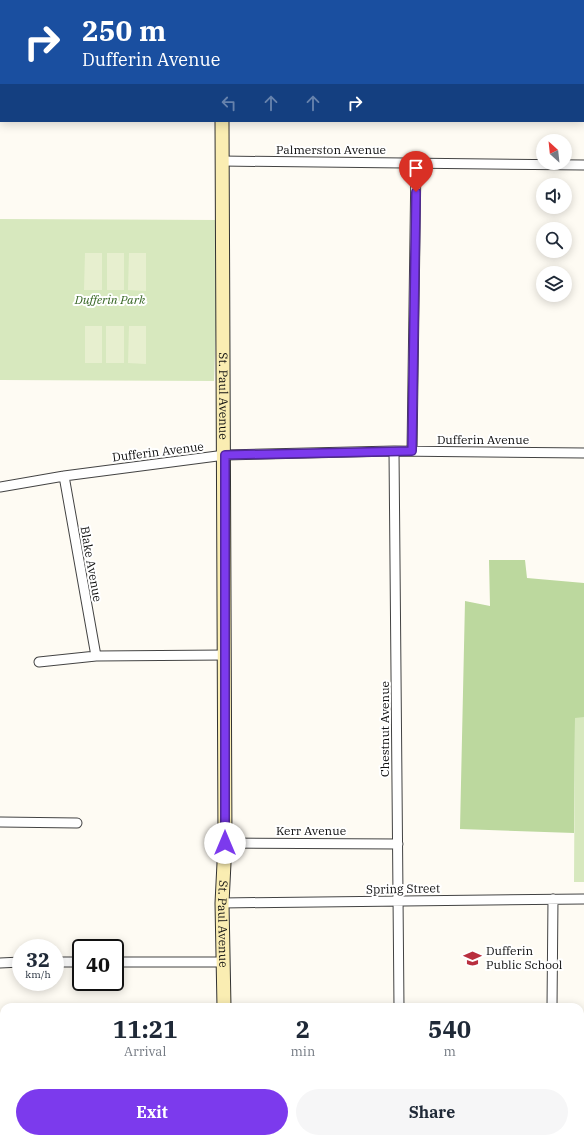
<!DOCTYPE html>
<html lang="en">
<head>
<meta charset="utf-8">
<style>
  :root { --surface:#fff; --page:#f6f6f7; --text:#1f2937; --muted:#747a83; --accent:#7c3aed }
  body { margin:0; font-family:"IBM Plex Serif",serif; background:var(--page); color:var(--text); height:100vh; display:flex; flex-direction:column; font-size:15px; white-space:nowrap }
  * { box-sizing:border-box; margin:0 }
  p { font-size:13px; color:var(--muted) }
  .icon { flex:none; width:22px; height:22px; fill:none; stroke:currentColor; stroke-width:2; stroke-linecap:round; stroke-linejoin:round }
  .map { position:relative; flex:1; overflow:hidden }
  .side { position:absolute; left:0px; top:1003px; width:584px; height:140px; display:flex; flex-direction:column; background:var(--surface); border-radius:12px 12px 0 0; box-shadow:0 2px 10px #0003 }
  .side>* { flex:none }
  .top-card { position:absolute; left:0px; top:0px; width:584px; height:122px; box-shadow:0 2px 10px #0003; background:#1a4fa0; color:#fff; overflow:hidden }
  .needle { width:26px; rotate:333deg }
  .fabs { position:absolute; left:536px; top:134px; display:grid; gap:8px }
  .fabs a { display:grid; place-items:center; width:36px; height:36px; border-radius:50%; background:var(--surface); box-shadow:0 2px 10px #0003; font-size:20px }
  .speed { position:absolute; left:12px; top:939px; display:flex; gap:8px; font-size:20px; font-weight:700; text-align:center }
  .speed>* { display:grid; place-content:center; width:52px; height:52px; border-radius:50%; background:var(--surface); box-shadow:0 2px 10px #0003; line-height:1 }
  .speed small { font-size:10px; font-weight:400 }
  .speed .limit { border:2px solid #111; border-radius:6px; background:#fff; color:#111 }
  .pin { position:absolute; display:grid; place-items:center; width:34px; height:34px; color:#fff; margin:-41px -17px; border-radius:50% 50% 50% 0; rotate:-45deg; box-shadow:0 0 4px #0007 }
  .pin .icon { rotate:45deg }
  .me { position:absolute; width:44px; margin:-22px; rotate:0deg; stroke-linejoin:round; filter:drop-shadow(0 0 3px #0008) }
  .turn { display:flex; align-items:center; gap:14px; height:84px; padding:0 16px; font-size:18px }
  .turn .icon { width:52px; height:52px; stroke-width:2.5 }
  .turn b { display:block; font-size:28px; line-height:34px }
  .lanes { display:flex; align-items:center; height:38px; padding:0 16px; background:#0003; justify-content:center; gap:20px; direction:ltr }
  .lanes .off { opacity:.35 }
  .eta { display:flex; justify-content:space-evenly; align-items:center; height:68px; text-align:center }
  .eta b { font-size:24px; font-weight:700; line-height:28px }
  .button { display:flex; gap:8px; margin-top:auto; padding:8px 16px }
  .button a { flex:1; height:46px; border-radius:24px; background:var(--accent); color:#fff; font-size:16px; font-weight:700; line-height:46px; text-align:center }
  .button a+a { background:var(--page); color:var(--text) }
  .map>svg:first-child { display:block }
</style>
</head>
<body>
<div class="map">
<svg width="584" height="1143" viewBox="0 0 584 1143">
  <rect width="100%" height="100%" fill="#fefbf3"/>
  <path fill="#d7e8be" d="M0,219L220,220L214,381L0,380Z
    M575,717H584V882H574Z"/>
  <path fill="#bcd89e" d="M0,0H86L87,1H1V48Z
    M489,560H525L527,578L584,583V717L575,718L574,833L460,829L465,601L490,606Z"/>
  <path fill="#e7efcf" d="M85,253H102V290H84Z
    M107,253H124V290H107Z
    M129,253H146V291L128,290Z
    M85,326H102V363H85Z
    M106,326H124V363H106Z
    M129,326H146V364L128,363Z"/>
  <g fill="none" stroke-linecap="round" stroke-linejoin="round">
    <defs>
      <path id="street" d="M461,1L462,0
        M222,161L584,165
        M394,451L399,1007
        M412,451L416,162
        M64,476L96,656
        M0,487L64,476L225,455L394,451L584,453
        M39,662L96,656L225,655
        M0,822L77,823
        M225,843L398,844
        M222,903L584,899
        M55,962H81
        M115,962H224
        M0,963L21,962
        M552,1007L553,899
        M0,1107H4
        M13,1139V1143
        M401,1139V1143
        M552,1143V1139"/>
      <g id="secondary">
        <path d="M501,0L502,1"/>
        <path d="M224,1V0"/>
        <path d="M583,48L584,49"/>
        <path id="s1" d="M222,121L225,843L222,903L224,1007"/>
        <path d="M222,1143V1139"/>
      </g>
    </defs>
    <use href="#street" stroke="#434343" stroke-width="11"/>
    <use href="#secondary" stroke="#323232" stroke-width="15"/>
    <use href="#street" stroke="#fff" stroke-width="9"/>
    <use href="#secondary" stroke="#faedb2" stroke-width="13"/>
  </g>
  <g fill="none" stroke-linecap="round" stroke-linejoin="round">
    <defs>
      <path id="route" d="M225,843V455L412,451L416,192"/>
    </defs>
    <use href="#route" stroke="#51269a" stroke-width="10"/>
    <use href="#route" stroke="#7c3aed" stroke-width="7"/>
  </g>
  <defs>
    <symbol id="school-bare" viewBox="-9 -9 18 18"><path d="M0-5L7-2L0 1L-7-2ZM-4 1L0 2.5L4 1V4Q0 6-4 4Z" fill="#b92f3f" stroke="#fff" stroke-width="2.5" paint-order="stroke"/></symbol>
  </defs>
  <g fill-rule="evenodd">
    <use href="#school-bare" x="460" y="946" width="25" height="25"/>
  </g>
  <g text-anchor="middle" stroke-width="4" stroke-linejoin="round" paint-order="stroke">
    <g font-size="12" fill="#101010" stroke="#fff">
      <text x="331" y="154">Palmerston Avenue</text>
      <text dy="4" stroke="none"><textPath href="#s1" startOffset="275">St. Paul Avenue</textPath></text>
      <text x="483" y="444">Dufferin Avenue</text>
      <text transform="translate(158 452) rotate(-7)" y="4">Dufferin Avenue</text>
      <text transform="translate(91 564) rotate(80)" y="4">Blake Avenue</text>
      <text transform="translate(385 729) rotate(-90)" y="4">Chestnut Avenue</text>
      <text x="311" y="835">Kerr Avenue</text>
      <text transform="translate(403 889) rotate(-1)" y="4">Spring Street</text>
      <text dy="4" stroke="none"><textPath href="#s1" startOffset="803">St. Paul Avenue</textPath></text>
    </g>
    <g font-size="12" font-style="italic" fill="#356523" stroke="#fff">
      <text x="110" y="304">Dufferin Park</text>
    </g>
    <g font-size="12" fill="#101010" stroke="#fff" text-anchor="start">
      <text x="486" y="955">Dufferin<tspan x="486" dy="14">Public School</tspan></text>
    </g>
  </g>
</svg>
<div class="fabs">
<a><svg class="needle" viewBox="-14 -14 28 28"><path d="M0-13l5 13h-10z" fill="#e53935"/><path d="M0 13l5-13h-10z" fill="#747a83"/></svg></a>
<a><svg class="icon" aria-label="sound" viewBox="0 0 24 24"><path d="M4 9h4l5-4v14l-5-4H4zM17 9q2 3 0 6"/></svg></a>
<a><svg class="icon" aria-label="search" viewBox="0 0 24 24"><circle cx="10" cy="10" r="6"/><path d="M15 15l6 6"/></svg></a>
<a><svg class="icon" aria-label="layers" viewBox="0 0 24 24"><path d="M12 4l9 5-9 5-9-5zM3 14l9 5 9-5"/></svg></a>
</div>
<div class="speed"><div>32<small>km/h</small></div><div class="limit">40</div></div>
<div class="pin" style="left:416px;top:192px;background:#d93025"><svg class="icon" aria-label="arrive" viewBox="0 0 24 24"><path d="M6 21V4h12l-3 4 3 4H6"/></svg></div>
<svg class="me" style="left:225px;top:843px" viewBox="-20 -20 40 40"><circle r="19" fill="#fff"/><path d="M0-13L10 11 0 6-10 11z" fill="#7c3aed"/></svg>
<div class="top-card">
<div class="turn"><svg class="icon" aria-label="right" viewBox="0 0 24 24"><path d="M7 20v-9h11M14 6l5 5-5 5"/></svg><div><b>250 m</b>Dufferin Avenue</div></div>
<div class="lanes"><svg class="icon off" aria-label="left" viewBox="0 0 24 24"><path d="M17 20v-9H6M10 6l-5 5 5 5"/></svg><svg class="icon off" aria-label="ahead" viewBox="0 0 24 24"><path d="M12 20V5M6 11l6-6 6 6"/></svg><svg class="icon off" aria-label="ahead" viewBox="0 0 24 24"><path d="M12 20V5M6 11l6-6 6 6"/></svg><svg class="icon" aria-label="right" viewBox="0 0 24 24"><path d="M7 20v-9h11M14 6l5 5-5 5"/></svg></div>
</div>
<section class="side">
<div class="eta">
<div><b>11:21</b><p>Arrival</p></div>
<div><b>2</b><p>min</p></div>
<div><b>540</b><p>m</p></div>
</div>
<div class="button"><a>Exit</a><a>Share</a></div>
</section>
</div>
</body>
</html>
